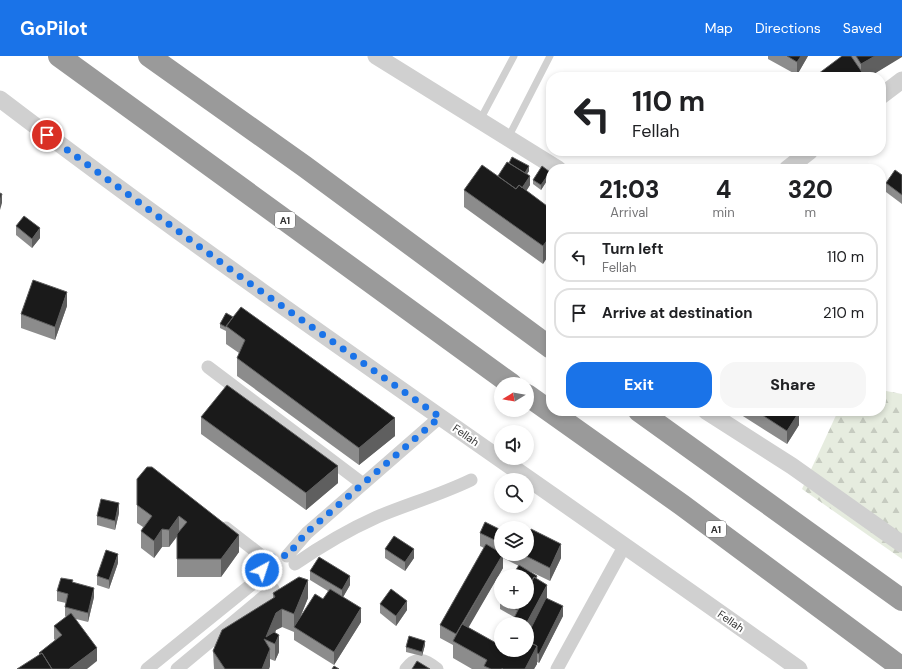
<!DOCTYPE html>
<html lang="en">
<head>
<meta charset="utf-8">
<style>
  :root { --surface:#fff; --page:#f6f6f6; --text:#202124; --muted:#757577; --line:#e0e0e0; --accent:#1a73e8 }
  body { margin:0; font-family:"DM Sans",sans-serif; background:var(--page); color:var(--text); height:100vh; display:flex; flex-direction:column; font-size:15px; white-space:nowrap }
  * { box-sizing:border-box; margin:0 }
  p { font-size:13px; color:var(--muted) }
  .icon { flex:none; width:22px; height:22px; fill:none; stroke:currentColor; stroke-width:2; stroke-linecap:round; stroke-linejoin:round }
  .map { position:relative; flex:1; overflow:hidden }
  .panel { position:absolute; left:546px; top:108px; width:340px; height:252px; display:flex; flex-direction:column; background:var(--surface); border-radius:16px; box-shadow:0 2px 6px #0003 }
  .panel>* { flex:none }
  .banner { position:absolute; left:546px; top:16px; width:340px; height:84px; border-radius:16px; box-shadow:0 2px 6px #0003; background:#fff; color:var(--text); overflow:hidden }
  .needle { width:26px; rotate:259deg }
  .tools { position:absolute; left:494px; top:321px; display:grid; gap:8px }
  .tools a { display:grid; place-items:center; width:40px; height:40px; border-radius:50%; background:var(--surface); box-shadow:0 2px 6px #0003; font-size:20px }
  .pin { position:absolute; display:grid; place-items:center; width:34px; height:34px; color:#fff; margin:-17px; border:2px solid #fff; border-radius:50%; box-shadow:0 1px 4px #0007 }
  .me { position:absolute; width:44px; margin:-22px; rotate:40deg; stroke-linejoin:round; filter:drop-shadow(0 0 3px #0008) }
  .turn { display:flex; align-items:center; gap:14px; height:84px; padding:0 20px; font-size:18px }
  .turn .icon { width:52px; height:52px; stroke-width:2.5 }
  .turn b { display:block; font-size:28px; line-height:34px }
  .eta { display:flex; justify-content:space-evenly; align-items:center; height:68px; text-align:center }
  .eta b { font-size:24px; font-weight:800; line-height:28px }
  .action { display:flex; gap:8px; margin-top:auto; padding:8px 20px }
  .action a { flex:1; height:46px; border-radius:16px; background:var(--accent); color:#fff; font-size:16px; font-weight:800; line-height:46px; text-align:center }
  .action a+a { background:var(--page); color:var(--text) }
  ul { padding:0; list-style:none }
  li { display:flex; align-items:center; gap:12px; height:50px; margin:0 8px 6px; padding:0 12px; border:2px solid var(--line); border-radius:16px }
  li div { flex:1 }
  li b { display:block; font-size:15px }
  li em { font-style:normal }
  header { display:flex; align-items:center; gap:24px; box-sizing:border-box; height:56px; padding:0 20px; background:var(--accent); color:#fff }
  header strong { font-size:19px }
  nav { display:flex; gap:22px; margin-inline-start:auto; font-size:14px }
  .map>svg:first-child { display:block }
</style>
</head>
<body>
<header>
<strong>GoPilot</strong>
<nav><a>Map</a><a>Directions</a><a>Saved</a></nav>
</header>
<div class="map">
<svg width="902" height="613" viewBox="0 0 902 613">
  <defs>
    <pattern id="forest-firs" width="22" height="20" patternUnits="userSpaceOnUse"><rect width="22" height="20" fill="#e6ecdf"/><path d="M5 1l3.5 6h-7zM16 11l3.5 6h-7z" fill="#c6cbc0"/></pattern>
  </defs>
  <rect width="100%" height="100%" fill="#fff"/>
  <path fill="url(#forest-firs)" d="M881,334L902,338V503L802,433L838,355H881Z"/>
  <g fill="none" stroke-linecap="round" stroke-linejoin="round">
    <path stroke="#d0d0d0" stroke-width="7" d="M480,64L514,0
      M508,82L550,0"/>
    <path stroke="#d0d0d0" stroke-width="13" d="M208,311L363,428
      M226,472L267,504
      M287,500L307,477L440,361
      M295,508C321,490 348,474 377,461C408,448 440,439 471,424
      M147,613L262,520
      M177,613L273,533
      M406,613C416,600 425,603 437,613
      M557,613L625,489"/>
    <path stroke="#d0d0d0" stroke-width="17" d="M376,0L558,113
      M881,40L902,24
      M0,43C260,241 533,423 799,613
      M787,113L810,95
      M706,355L792,410L902,488"/>
    <path stroke="#9a9a9a" stroke-width="22" d="M59,0L511,328
      M149,0L304,110L551,292
      M527,339L682,449L902,612
      M639,355L902,544"/>
  </g>
  <path fill="#8c8c8c" fill-rule="evenodd" d="M768,0H808L797,19L768,3Z
    M842,0H902L869,21Z
    M529,115L527,118L530,129L526,135L551,153L543,208L464,151V134L498,120Z
    M902,119V148L886,136V127Z
    M550,120L541,134L533,128V124Z
    M16,170L40,182L32,192L16,179Z
    M67,250L55,284L21,272V258Z
    M226,257L395,380L359,409L237,320V302L239,297L226,288V275L220,272V268Z
    M735,355H798L799,369L787,388Z
    M201,361L338,427L306,454L201,378Z
    M137,423L239,496L221,521H177V480L169,491H162L154,502L141,492V475L143,471L137,467Z
    M119,457L115,474L97,469V460Z
    M501,474V498H527L561,502L550,525L523,512L537,523L547,542L563,560L539,607L537,606V608L534,613H472L453,602V589L440,582V569L484,492L480,490V477ZM503,502L519,510L527,520V546H501V542L500,543V553L514,561L496,587L468,571L503,512Z
    M385,493L414,502L405,515L385,502Z
    M118,507L109,533L97,529V520Z
    M310,515L350,529L343,541L361,566L334,609L294,584V575V576L282,571L276,574L275,577L279,596L275,605L270,603V610L269,613H214L213,595L273,542V537L308,542L300,562L323,543L328,535L310,524Z
    M73,526L94,541L88,566L76,563L97,605L39,599V597L55,584L54,583V570L66,561L65,560V551L66,547L57,545V535Z
    M380,548L407,554L396,570L380,557Z
    M425,589L422,600L406,596V591Z"/>
  <path fill="#5f5f5f" d="M801,0H808L797,19V6Z
    M875,0H902V1L869,21H861V8Z
    M529,110V115L524,123V119Z
    M550,116V120L541,134V129Z
    M530,120V129L518,148V139Z
    M2,138V147L0,154V145Z
    M40,172V182L32,192V183Z
    M551,179V196L543,208V190Z
    M67,236V250L55,284V271Z
    M799,356V369L787,388V375Z
    M395,362V380L359,409V392Z
    M338,410V427L306,454V437Z
    M119,447V457L115,474V465Z
    M179,460V478L169,491V474Z
    M162,473V491L154,502V485Z
    M239,479V496L221,521V503Z
    M561,488V502L550,525V512Z
    M414,493V502L405,515V506Z
    M118,498V507L109,533V524Z
    M503,498V512L459,588L457,578Z
    M350,520V529L342,543V534Z
    M308,524V542L296,571H294V576V558Z
    M547,529V546L527,583V568H526Z
    M94,532V541L88,566V557Z
    M407,545V554L396,570V560Z
    M563,550V560L539,607V598Z
    M361,552V566L334,609V596Z
    M282,553V571L276,574L271,586L266,581L276,557Z
    M279,579V596L275,605V588Z
    M425,585V589L422,600V596Z
    M537,590V608L534,613H525Z
    M97,592V605L87,613H69Z
    M270,593V610L269,613H262Z"/>
  <path fill="#1a1a1a" stroke="#5f5f5f" d="M787,0H801L797,6Z
    M842,0H851L864,19L861,21H814Z
    M856,0H875L861,8Z
    M732,18L740,21H731Z
    M512,101L529,110L525,117L509,107Z
    M507,106L530,120L522,132L519,129L516,133L498,120Z
    M482,109L516,133L519,129L551,153V179L543,190L464,134Z
    M542,110L550,116L541,129L533,124Z
    M895,114L902,119V139L886,127Z
    M0,137L2,138L0,145Z
    M24,160L40,172L32,183L16,170Z
    M33,224L67,236L55,271L21,258Z
    M241,251L395,362L359,392L237,302L245,284L226,270Z
    M226,257L233,261L226,271L220,268Z
    M227,329L338,410L306,437L201,361Z
    M756,355H798L799,356L787,375Z
    M147,411H152L239,479L221,503H177V478L187,466L179,460L169,474L162,473L154,485L141,475L152,460L137,449V423Z
    M101,443L119,447L115,465L97,460Z
    M485,466L501,474V487L480,477Z
    M531,473L561,488L550,512L522,498H527V481Z
    M394,480L414,493L405,506L385,493Z
    M486,488L501,497V498H503L456,578L440,569Z
    M106,494L118,498L109,524L97,520Z
    M319,501L350,520L342,534L310,515Z
    M519,509L537,520L536,522L534,521L527,535V520H512Z
    M299,521L308,524L294,558L282,553L276,557L266,581L274,576L279,579L275,588L264,583L270,593L262,613H225L213,595L222,574L275,541L273,537Z
    M534,521L547,529L526,568H506L510,562L513,564L522,546H527V535Z
    M61,522L73,524L72,526L94,532L88,557L65,551L68,538L57,535Z
    M330,533L361,552L334,596L294,571L315,538L323,543Z
    M391,533L407,545L396,560L380,548Z
    M546,542L563,550L539,598L537,597V590L527,585V580Z
    M504,546H522L517,554Z
    M71,557L97,592L69,613H52L42,597L40,598L39,597L62,579L54,570Z
    M462,568L496,587L501,578V594H527V585L537,590L525,613H503L502,612V613H491L484,610L487,604L453,585Z
    M409,580L425,585L422,596L406,591Z
    M42,597L52,613H17Z
    M417,605L430,613H412Z
    M334,610L339,613H332Z"/>
  <g fill="none" stroke-linecap="round" stroke-linejoin="round">
    <path stroke="#1a73e8" stroke-width="7" stroke-dasharray="0 12.6" d="M47,79L245,224L440,361L306,477L287,500C274,497 266,502 262,514"/>
  </g>
  <g text-anchor="middle" stroke-width="4" stroke-linejoin="round" paint-order="stroke">
    <g fill="#fff" stroke="#707070" stroke-width="1">
      <rect x="275" y="156" width="20" height="16" rx="3"/>
      <rect x="706" y="465" width="20" height="16" rx="3"/>
    </g>
    <g font-size="10" font-weight="bold" fill="#333">
      <text x="285" y="168">A1</text>
      <text x="716" y="477">A1</text>
    </g>
    <g font-size="11" fill="#333" stroke="#fff">
      <text transform="translate(466 379) rotate(35)" y="4">Fellah</text>
      <text transform="translate(731 565) rotate(35)" y="4">Fellah</text>
    </g>
  </g>
</svg>
<div class="tools">
<a><svg class="needle" viewBox="-14 -14 28 28"><path d="M0-13l5 13h-10z" fill="#e53935"/><path d="M0 13l5-13h-10z" fill="#757577"/></svg></a>
<a><svg class="icon" aria-label="sound" viewBox="0 0 24 24"><path d="M4 9h4l5-4v14l-5-4H4zM17 9q2 3 0 6"/></svg></a>
<a><svg class="icon" aria-label="search" viewBox="0 0 24 24"><circle cx="10" cy="10" r="6"/><path d="M15 15l6 6"/></svg></a>
<a><svg class="icon" aria-label="layers" viewBox="0 0 24 24"><path d="M12 4l9 5-9 5-9-5zM3 14l9 5 9-5"/></svg></a>
<a>+</a>
<a>−</a>
</div>
<div class="pin" style="left:47px;top:79px;background:#d93025"><svg class="icon" aria-label="arrive" viewBox="0 0 24 24"><path d="M6 21V4h12l-3 4 3 4H6"/></svg></div>
<svg class="me" style="left:262px;top:514px" viewBox="-20 -20 40 40"><circle r="17" fill="#1a73e8" stroke="#fff" stroke-width="3"/><path d="M0-11L8 9 0 5-8 9z" fill="#fff"/></svg>
<div class="banner">
<div class="turn"><svg class="icon" aria-label="left" viewBox="0 0 24 24"><path d="M17 20v-9H6M10 6l-5 5 5 5"/></svg><div><b>110 m</b>Fellah</div></div>
</div>
<section class="panel">
<div class="eta">
<div><b>21:03</b><p>Arrival</p></div>
<div><b>4</b><p>min</p></div>
<div><b>320</b><p>m</p></div>
</div>
<ul>
<li><svg class="icon" aria-label="left" viewBox="0 0 24 24"><path d="M17 20v-9H6M10 6l-5 5 5 5"/></svg><div><b>Turn left</b><p>Fellah</p></div><em>110 m</em></li>
<li><svg class="icon" aria-label="arrive" viewBox="0 0 24 24"><path d="M6 21V4h12l-3 4 3 4H6"/></svg><div><b>Arrive at destination</b></div><em>210 m</em></li>
</ul>
<div class="action"><a>Exit</a><a>Share</a></div>
</section>
</div>
</body>
</html>
